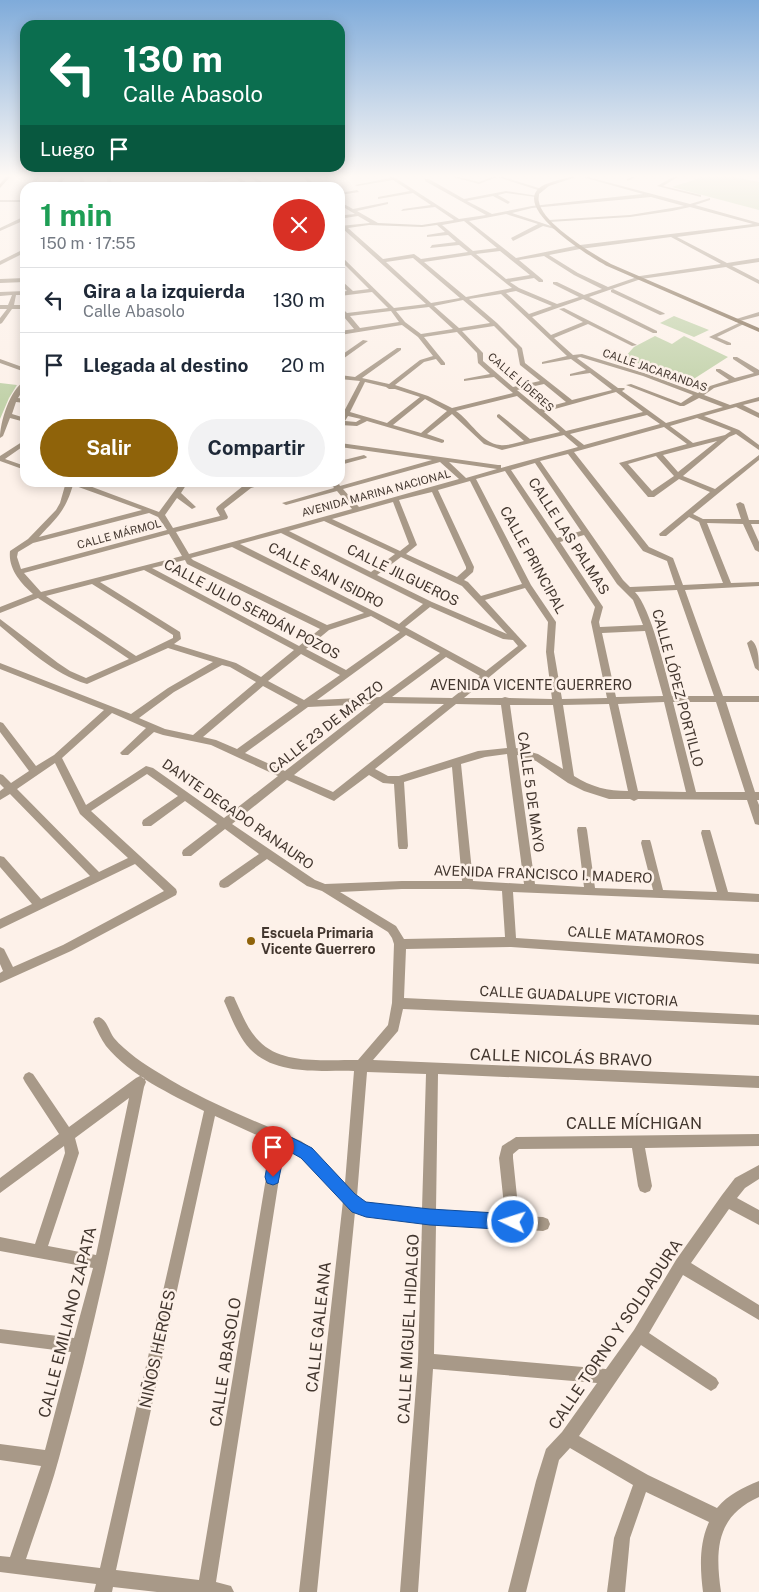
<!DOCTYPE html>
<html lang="es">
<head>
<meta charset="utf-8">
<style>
  :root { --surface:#fff; --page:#f2f2f3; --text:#1f2937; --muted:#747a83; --line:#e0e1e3; --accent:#8f630a }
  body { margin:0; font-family:"Public Sans",sans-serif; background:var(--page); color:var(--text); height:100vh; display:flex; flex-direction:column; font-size:19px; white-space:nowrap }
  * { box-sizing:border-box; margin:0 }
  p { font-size:16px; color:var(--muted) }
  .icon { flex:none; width:28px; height:28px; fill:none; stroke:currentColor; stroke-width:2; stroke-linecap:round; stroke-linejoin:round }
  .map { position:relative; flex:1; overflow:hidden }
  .drawer { position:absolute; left:20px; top:182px; width:325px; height:305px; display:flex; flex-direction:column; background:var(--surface); border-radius:15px; box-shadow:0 2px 12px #0003 }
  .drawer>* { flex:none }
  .hud { position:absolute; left:20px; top:20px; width:325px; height:152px; border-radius:15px; box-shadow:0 2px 12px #0003; background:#0b6e4f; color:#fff; overflow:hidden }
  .pin { position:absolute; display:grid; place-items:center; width:42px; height:42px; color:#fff; margin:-51px -21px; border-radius:50% 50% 50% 0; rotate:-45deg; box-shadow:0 0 5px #0007 }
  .pin .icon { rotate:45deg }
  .me { position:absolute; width:55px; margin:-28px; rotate:274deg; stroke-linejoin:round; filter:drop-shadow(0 0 4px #0008) }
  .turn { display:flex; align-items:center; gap:18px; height:105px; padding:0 20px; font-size:22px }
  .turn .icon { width:65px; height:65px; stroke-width:2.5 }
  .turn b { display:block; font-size:35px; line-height:42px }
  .then { display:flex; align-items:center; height:48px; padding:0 20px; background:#0003; gap:10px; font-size:19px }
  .round { display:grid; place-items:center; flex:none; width:52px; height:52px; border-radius:26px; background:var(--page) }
  .head { display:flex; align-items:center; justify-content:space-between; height:85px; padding:0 20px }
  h1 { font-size:30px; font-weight:700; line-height:38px; color:#1e9e55 }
  .cta { display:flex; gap:10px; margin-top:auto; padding:10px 20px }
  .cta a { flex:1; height:58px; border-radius:30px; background:var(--accent); color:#fff; font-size:20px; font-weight:700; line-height:58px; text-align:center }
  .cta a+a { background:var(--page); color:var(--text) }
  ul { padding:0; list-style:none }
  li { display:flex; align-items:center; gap:15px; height:65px; padding:0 20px; border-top:1px solid var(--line) }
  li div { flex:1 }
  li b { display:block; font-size:19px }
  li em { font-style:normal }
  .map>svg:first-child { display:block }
</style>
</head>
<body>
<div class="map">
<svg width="759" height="1592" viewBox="0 0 759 1592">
  <rect width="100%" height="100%" fill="#fdf1e9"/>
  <path fill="#c2d2aa" d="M701,177H735L759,182V210L672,187C682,183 691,182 701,177Z
    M674,316L709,330L694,337L660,323Z
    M655,336L672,344L684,336L728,357L689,382L624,358L634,347Z
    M0,383L17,385L9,398L0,419Z"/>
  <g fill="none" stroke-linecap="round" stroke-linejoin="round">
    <path fill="#a89988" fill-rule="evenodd" d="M36,177H40L31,188H26Z
      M61,177L65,178L58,188H53Z
      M79,177H83L86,188H82Z
      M107,177H111V181L116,188H111L107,181Z
      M230,177H239L252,187L248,188L235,178L186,188H174Z
      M250,177H255L267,186L263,187Z
      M303,177H307L318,188H313Z
      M389,177H394L459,219L486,215L425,181V179H429L464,199L506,191L538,196L536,197L506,193L498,195L510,202L508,204L493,196L467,201L492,214L532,206L643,194L582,177H588L690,204L710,198V200L695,205L759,223V226L677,237L727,263L759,258V262L732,266L759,280V284L726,267L641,279L589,297L657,331V333H653L583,299L532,317L551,335L583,322L559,309L564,308L637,345L632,346L588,324L554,338L573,355L582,354L647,374L698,393L710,386L729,380L716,371V369H720L735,378L754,373L733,359V357H737L759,370V375L714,388L704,395L730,405L759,397V401L743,405L759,413V418L736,407L704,416L739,430L759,445V450L736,434L729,437L683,476L715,489L759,455V460L693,514L703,519H741L736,504L740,502L744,504L749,520H759V524H751L759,542V552L755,550L743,524L707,523L731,583L759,582V586L685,590L723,696H759V702H726L755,792H759V800H757L759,805V825L755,824L747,800L638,799L634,801L630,799H609L584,791L568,783L536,761L517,755L535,884L584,887L577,830L578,827H586L587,830L595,888L653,890L641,843L642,840H650L651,843L663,890L717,892L701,833L702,830H710L711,833L728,892L759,894V902L513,892L516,938L759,954V964L511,947L406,949L404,998L759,1015V1025L403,1009L398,1031L373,1060L759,1076V1088L438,1074L436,1210L505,1215L499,1158L502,1146L516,1137L759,1134V1146L645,1148L652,1186L650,1191L645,1193L640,1191L638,1186L632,1148L519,1149L513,1154V1158L519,1216L543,1217L548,1219L550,1224L548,1229L543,1231L436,1224L434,1354L606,1369L634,1330L676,1260L722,1195L735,1178L759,1165V1179L745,1188L737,1198L759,1210V1225L729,1209L691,1263L759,1305V1320L683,1275L649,1333L716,1378L719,1383L716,1388L711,1391L706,1388L641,1345L579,1436L648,1475L717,1508C729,1494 742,1488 759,1481V1497C716,1516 715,1550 721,1592H703C700,1568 699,1544 709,1522L646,1492L630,1538L625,1592H607L614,1538L633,1485L570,1448L559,1460L526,1592H508L536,1481L546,1449L562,1432L597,1383L433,1369L418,1592H400L418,1361L422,1223L366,1216L355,1212L317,1592H299L343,1201L301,1158L284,1147L216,1582L231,1586L234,1592H157L113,1587L112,1592H94L96,1584L0,1572V1556L10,1557L41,1466L0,1460V1444L45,1450L71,1352L0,1343V1329L74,1338L93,1268L0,1251V1237L35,1244L65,1153L64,1146L0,1193V1178L59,1134L25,1082L23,1078L25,1074L29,1072L33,1074L69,1127L136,1078L140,1076L144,1078L146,1082L144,1087C119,1211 93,1335 59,1458C50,1492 37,1525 26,1559L100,1568L204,1111C170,1094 131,1076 106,1046C101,1039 97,1030 93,1022L95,1018L99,1017C107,1020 109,1031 114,1038C126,1052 144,1064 159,1073C203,1101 253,1120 301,1141L311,1148L345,1183L354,1071C320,1070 276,1076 250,1049C238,1036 231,1017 224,1001L226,997L230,996L234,997C241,1012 247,1029 259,1041C283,1066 327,1059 358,1060L388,1025L392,1003L394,944L392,938L388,932L322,891L307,886L267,859L228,887L224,888L220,887L219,884L220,881L259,854L225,829L191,856H183L182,853L183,850L217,824L185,801L151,826H143L142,823L143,820L178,796L147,774L91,811L176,889L177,892L176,895L71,951L0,983V973L3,971L0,964V947L4,949L13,967L63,945L164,891L135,864L0,929V919L32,904L0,867V856L4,857L41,899L90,876L10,794L0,800V791L4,788L0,784V774L3,775L11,783L29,771L0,732V722L3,723L36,766L54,755L104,710L0,669V663L131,714L168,688L213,662L168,648L87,684C53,674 27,648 0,626V619L58,663L70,671L86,678L129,659L38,598L0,613V607L33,594C21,583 8,569 10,551L28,539L56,510L60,503L66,482H79L159,512L181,482H188L181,493L196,507L192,509L177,498L165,515L173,528L220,516L216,509L217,507L248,482H270L251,488L224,509L228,517L227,519L176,532L189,554L352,509L337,491L286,505L282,503L334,488L331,484L332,482H338L340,486L432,460L340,447V443L498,465H501V468L578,447L564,435L502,450L484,444L452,414L427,434L444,440V442L442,443L367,421L357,426L340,425V419L360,381L340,379V375L355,377L397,348H401V350L362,378L389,384L420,360L433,356L418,337L402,325L340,335V331L354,329L344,317L340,318V314H342L340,312V306L347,313L388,308L372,292L340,296V292L347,291L340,284V282L342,281L353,291L369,289L340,260V255L394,308L426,304L342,228H340V226L370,223L358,216L345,218L340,217V214L345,215L355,214L340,205V202L353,209L388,202V204L357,211L378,223L422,225L454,220L435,207L401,211L403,209L431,205L413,193L378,199V197L410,191L393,180L357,186L355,185L390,178ZM651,197L684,206L630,215L549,220L547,221L549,222L630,217L672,211L690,207L753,224L580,245L516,258L469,221L506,214L538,224L511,238L513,241L543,226L555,229L557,228L512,213L532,208ZM464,221L497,248L473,251L442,225ZM369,225L422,227L437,225L445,232L427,235V237L448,235L456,242L432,245L430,248L459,245L468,252L421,259L414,254L383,259L348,228ZM671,237L721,264L640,276L608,287L578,273L549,255L580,249ZM500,251L530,275L506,279L476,254ZM471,255L512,288L466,297L424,262ZM544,256L574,275L602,289L584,295L557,282H553V284L579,297L557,304L519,288L510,282L534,278L539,282H543V280L519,260ZM413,258L460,298L431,303L386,262ZM516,291L552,306L529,314L506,293ZM501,294L567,356L542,362V364L571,359L586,370L570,374V376L590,373L612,390L572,400L525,363L522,348L497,323L469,299ZM463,300L490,323L459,328L434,306ZM429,307L453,329L421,334L405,322L396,311ZM391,311L399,322L360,328L350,316ZM494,326L517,349L520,365L540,381L513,387L483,361V353L462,331ZM457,332L477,353L478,363L490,374L464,379V381L494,377L513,393L452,408L428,396L395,385L424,362L436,359L441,365H445V363L424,337ZM580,357L643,376L693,395L681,403L631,384L626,385L680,406H684L699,398L723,407L666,423L622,391L625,389L624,388H618L577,358ZM365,382L386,387L389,389H395L420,397L387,423L350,412ZM544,384L566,402L540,409L517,390ZM616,392L643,412L566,431L544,412ZM517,396L560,432L530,439L499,414L497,415V417L524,441C516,443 507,446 500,445C481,443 471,421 456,411ZM425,399L447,411L421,433L393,425ZM647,415L660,424L584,445L570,434ZM348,416L361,419L356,422L345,421ZM697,418L731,431L725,435L693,443L670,426ZM664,427L687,444L619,463L648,497H654L679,479L710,492L659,534L660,536H666L689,517L699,522L723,583L683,585L673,558L649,547L574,452ZM717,441L678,472L663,455ZM568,454L643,551L667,561L675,585L630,587L623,580L540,461ZM656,456L674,476L652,491L628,464ZM440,462L459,479L359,507L343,489ZM449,462L497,469L466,478ZM535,463L581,531L557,538L511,470ZM505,471L595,607L591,622L607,698L562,699L554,652L556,622L531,585L476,479ZM470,481L522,584L481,596L468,582L464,580L473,572L474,567L438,490ZM73,485L142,510L39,537C57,517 65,512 73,485ZM432,492L466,567V569L457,577L406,554L417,545L399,500ZM393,502L409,544L400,551L332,519ZM149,513L158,517L167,530L21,569L17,557L18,552L33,543ZM324,521L395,554L371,572L289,531ZM281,533L423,604L399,624L240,544ZM169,534L182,556L41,592L24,573ZM584,535L617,584L633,600L643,625L600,627L599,622L603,607L560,542ZM232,547L364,613L327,625L193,560L191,558ZM401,557L462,586L507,634L432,602L377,575ZM185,560L187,564L320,629L299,646L152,568ZM144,570L294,650L261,677L236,663L174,644L181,639L180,632L100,582ZM92,584L173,635V638L136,656L46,596ZM525,588L548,622L546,652L552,699L509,698L505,697L502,698H464L527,646L485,600ZM677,590L714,696H672C665,671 651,608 635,592ZM430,607L503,639L513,640L518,646L486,671L405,627ZM371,616L400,632L346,670L306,649L329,630ZM645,631L663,696L616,697L602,633ZM406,635L440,653L380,697L317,700ZM301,654L340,675L304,700L268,681ZM446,657L480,676L452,698L392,697ZM222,665L230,667L256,682L193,735L165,729L139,718L174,692ZM263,686L298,705L237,749L216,740L203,737ZM664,702L686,792L638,791L618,704ZM673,702H716L745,792H696ZM384,703L444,704L333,792L294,775ZM371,704L285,771L245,753L308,707ZM456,704L501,705L507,748L478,751L399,776H388L375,769ZM609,704L628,791C608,791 591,787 574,776L563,705ZM510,705H553L563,769L538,754L516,748ZM112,713L146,728L122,751L120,753L122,755H128L154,732L163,735L211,745L278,776L224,818L153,768L146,766L86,805L62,758ZM507,754L524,884L473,881L461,764L485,757ZM55,763L80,814L128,858L99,872L17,789ZM452,767L462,881H402L325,884L315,880L232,824L287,780L334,801L369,775L383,783L394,784L398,846L399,849H407L408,846L404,782ZM402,889H468L502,891L505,937L404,939L396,926L340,892ZM367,1072L426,1074L422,1209L366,1202L361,1201L357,1196ZM129,1098L96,1255L48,1246L79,1153L75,1138ZM215,1116L272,1142L199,1580L116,1570Z
      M453,177H459L479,182L492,177H503L542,189L538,190L497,177L479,184Z
      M632,177H637L627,181V179Z
      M673,177H678L663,186L701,195V197L657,186Z
      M357,190L359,192L340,195V193Z
      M0,200H25V202H0Z
      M23,217H25V220L0,231V228Z
      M25,234V238H21V236Z
      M22,250L24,253L0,265V261Z
      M25,278V282L0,283V279Z
      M613,289L664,313L665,314L660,315L611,292V290Z
      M25,291V295H16L14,305H25V309H12L2,323L0,324V318L7,309H0V305H8L12,295L0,296V292Z
      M759,312V316L736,322L733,320Z
      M741,322L746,323L717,337L731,343V345H727L709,337Z
      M363,340L368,341L340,361V356Z
      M0,359L25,368V372L0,363Z
      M25,381V387L18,398L25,399V403L16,402L12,414L25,418V422L10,418L3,436L0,438C0,422 10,389 25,381Z
      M25,440V445L5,459L25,466V470L0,461V456Z
      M364,455L367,457L366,458L340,465V461Z
      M751,640C759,645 759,661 759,671L755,668L747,643Z"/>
    <path fill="#836e55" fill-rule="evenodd" d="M6,177H10L0,188V184Z
      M570,177H576L549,186L539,194C539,197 538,199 539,202C542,223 593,254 611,264L759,328V332L607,266C592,258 516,212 538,189C546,182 560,180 570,177Z"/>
  </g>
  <linearGradient id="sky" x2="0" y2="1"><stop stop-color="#7fabda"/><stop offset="0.44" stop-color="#fef9f5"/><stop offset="1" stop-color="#fef9f5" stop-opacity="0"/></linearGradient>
  <rect width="759" height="400" fill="url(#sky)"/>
  <path fill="#1a73e8" stroke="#114b97" d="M279,1131L312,1148L355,1194L366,1202L430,1209L513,1214L519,1217L521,1222L519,1228L513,1230L430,1225L366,1217L352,1212L301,1158L285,1149L278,1183L273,1185L267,1183L265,1177L272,1138L274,1133Z"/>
  <circle fill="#8f630a" stroke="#fdf1e9" stroke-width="2" cx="251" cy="941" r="5"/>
  <g text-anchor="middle" stroke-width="5" stroke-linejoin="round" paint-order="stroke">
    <g font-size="11" fill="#42362e" stroke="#fdf1e9">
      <text transform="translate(655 370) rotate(19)" y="4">CALLE JACARANDAS</text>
      <text transform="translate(521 382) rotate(41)" y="4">CALLE LÍDERES</text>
      <text transform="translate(376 493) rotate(-15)" y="4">AVENIDA MARINA NACIONAL</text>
      <text transform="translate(119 534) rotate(-15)" y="4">CALLE MÁRMOL</text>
    </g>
    <g font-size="14" fill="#42362e" stroke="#fdf1e9">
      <text transform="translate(569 536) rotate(57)" y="5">CALLE LAS PALMAS</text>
      <text transform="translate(533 560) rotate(61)" y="5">CALLE PRINCIPAL</text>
      <text transform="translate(326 575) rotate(27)" y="5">CALLE SAN ISIDRO</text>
      <text transform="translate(403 575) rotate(26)" y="5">CALLE JILGUEROS</text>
      <text transform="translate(252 609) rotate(28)" y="5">CALLE JULIO SERDÁN POZOS</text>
      <text x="531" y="690">AVENIDA VICENTE GUERRERO</text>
      <text transform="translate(678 688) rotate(75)" y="5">CALLE LÓPEZ PORTILLO</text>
      <text transform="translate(326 727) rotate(-38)" y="5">CALLE 23 DE MARZO</text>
      <text transform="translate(531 792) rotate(82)" y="5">CALLE 5 DE MAYO</text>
      <text transform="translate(238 814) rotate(35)" y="5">DANTE DEGADO RANAURO</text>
      <text transform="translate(543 874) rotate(2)" y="5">AVENIDA FRANCISCO I. MADERO</text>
      <text transform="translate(636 936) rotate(4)" y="5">CALLE MATAMOROS</text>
      <text transform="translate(579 996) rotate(3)" y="5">CALLE GUADALUPE VICTORIA</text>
    </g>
    <g font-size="14" font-weight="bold" fill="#42362e" stroke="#fdf1e9" text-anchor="start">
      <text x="261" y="938">Escuela Primaria<tspan x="261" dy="16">Vicente Guerrero</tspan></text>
    </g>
    <g font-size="16" fill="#42362e" stroke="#fdf1e9">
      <text transform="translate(561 1057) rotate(2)" y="6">CALLE NICOLÁS BRAVO</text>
      <text x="634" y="1129">CALLE MÍCHIGAN</text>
      <text transform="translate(67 1322) rotate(-76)" y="6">CALLE EMILIANO ZAPATA</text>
      <text transform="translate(318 1327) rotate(-84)" y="6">CALLE GALEANA</text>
      <text transform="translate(408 1329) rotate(-87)" y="6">CALLE MIGUEL HIDALGO</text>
      <text transform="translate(615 1334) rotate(-56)" y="6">CALLE TORNO Y SOLDADURA</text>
      <text transform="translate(157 1349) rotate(-78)" y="6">NIÑOS HEROES</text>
      <text transform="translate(225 1362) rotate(-81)" y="6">CALLE ABASOLO</text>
    </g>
  </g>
</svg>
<div class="pin" style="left:273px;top:1177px;background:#d93025"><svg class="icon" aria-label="arrive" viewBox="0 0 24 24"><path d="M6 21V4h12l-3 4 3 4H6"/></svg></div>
<svg class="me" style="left:513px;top:1222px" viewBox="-20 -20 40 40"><circle r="17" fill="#1a73e8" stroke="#fff" stroke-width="3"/><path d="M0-11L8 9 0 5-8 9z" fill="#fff"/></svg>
<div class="hud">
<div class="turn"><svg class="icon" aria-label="left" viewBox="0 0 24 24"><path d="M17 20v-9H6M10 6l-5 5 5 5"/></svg><div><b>130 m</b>Calle Abasolo</div></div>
<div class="then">Luego<svg class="icon" aria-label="arrive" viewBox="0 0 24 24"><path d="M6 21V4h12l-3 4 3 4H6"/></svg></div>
</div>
<section class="drawer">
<div class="head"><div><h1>1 min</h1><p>150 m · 17:55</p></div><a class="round" style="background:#d93025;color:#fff"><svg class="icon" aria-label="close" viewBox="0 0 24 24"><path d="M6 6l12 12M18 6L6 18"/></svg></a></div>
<ul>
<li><svg class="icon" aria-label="left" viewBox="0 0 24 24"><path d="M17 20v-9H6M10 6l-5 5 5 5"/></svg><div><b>Gira a la izquierda</b><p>Calle Abasolo</p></div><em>130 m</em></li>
<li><svg class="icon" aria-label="arrive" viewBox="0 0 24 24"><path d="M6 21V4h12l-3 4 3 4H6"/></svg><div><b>Llegada al destino</b></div><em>20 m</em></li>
</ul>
<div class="cta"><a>Salir</a><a>Compartir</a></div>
</section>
</div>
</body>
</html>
